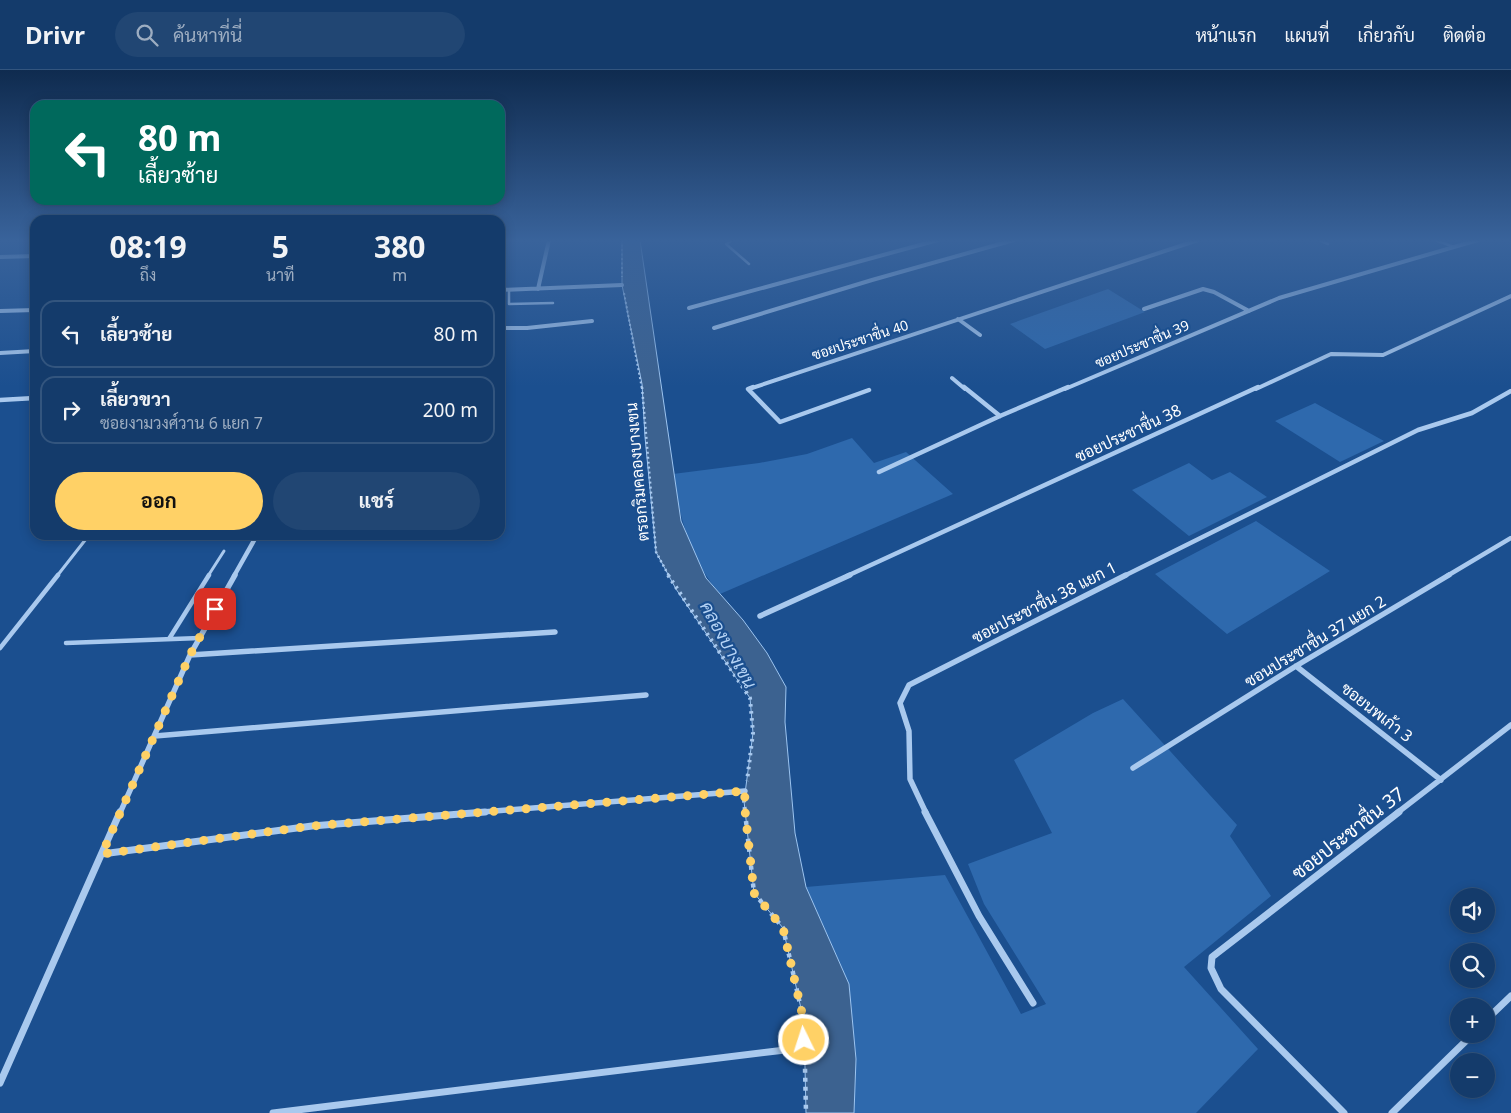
<!DOCTYPE html>
<html lang="th">
<head>
<meta charset="utf-8">
<style>
  :root { --surface:#143b6b; --page:#214673; --text:#f1f3f6; --muted:#9dadc1; --line:#33557e; --accent:#ffd166 }
  body { margin:0; font-family:"Noto Sans",Sarabun,sans-serif; background:var(--page); color:var(--text); height:100vh; display:flex; flex-direction:column; font-size:19px; white-space:nowrap }
  * { box-sizing:border-box; margin:0 }
  p { font-size:16px; color:var(--muted) }
  .icon { flex:none; width:28px; height:28px; fill:none; stroke:currentColor; stroke-width:2; stroke-linecap:round; stroke-linejoin:round }
  .map { position:relative; flex:1; overflow:hidden }
  .details { position:absolute; left:30px; top:145px; width:475px; height:325px; display:flex; flex-direction:column; background:var(--surface); border-radius:15px; box-shadow:0 2px 12px #0003,0 0 0 1px var(--line) }
  .details>* { flex:none }
  .banner { position:absolute; left:30px; top:30px; width:475px; height:105px; border-radius:15px; box-shadow:0 2px 12px #0003,0 0 0 1px var(--line); background:#00695c; color:#fff; overflow:hidden }
  .fabs { position:absolute; left:1450px; top:818px; display:grid; gap:10px }
  .fabs a { display:grid; place-items:center; width:45px; height:45px; border-radius:50%; background:var(--surface); box-shadow:0 2px 12px #0003,0 0 0 1px var(--line); font-size:25px }
  .pin { position:absolute; display:grid; place-items:center; width:42px; height:42px; color:#fff; margin:-21px; border-radius:10px; box-shadow:0 2px 8px #0006 }
  .me { position:absolute; width:55px; margin:-28px; rotate:356deg; stroke-linejoin:round; filter:drop-shadow(0 0 4px #0008) }
  .turn { display:flex; align-items:center; gap:18px; height:105px; padding:0 25px; font-size:22px }
  .turn .icon { width:65px; height:65px; stroke-width:2.5 }
  .turn b { display:block; font-size:35px; line-height:42px }
  .eta { display:flex; justify-content:space-evenly; align-items:center; height:85px; text-align:center }
  .eta b { font-size:30px; font-weight:700; line-height:35px }
  .cta { display:flex; gap:10px; margin-top:auto; padding:10px 25px }
  .cta a { flex:1; height:58px; border-radius:30px; background:var(--accent); color:#111; font-size:20px; font-weight:700; line-height:58px; text-align:center }
  .cta a+a { background:var(--page); color:var(--text) }
  ul { padding:0; list-style:none }
  li { display:flex; align-items:center; gap:15px; height:68px; margin:0 10px 8px; padding:0 15px; border:2px solid var(--line); border-radius:15px }
  li div { flex:1 }
  li b { display:block; font-size:19px }
  li em { font-style:normal }
  header { display:flex; align-items:center; gap:30px; box-sizing:border-box; height:70px; padding:0 25px; background:var(--surface); border-bottom:1px solid var(--line) }
  header strong { font-size:24px }
  nav { display:flex; gap:28px; margin-inline-start:auto; font-size:18px }
  .search { width:350px; height:45px; background:var(--page); display:flex; align-items:center; gap:12px; box-sizing:border-box; padding:0 18px; border-radius:28px; color:var(--muted); font-size:19px }
  .map>svg:first-child { display:block }
</style>
</head>
<body>
<header>
<strong>Drivr</strong>
<div class="search"><svg class="icon" aria-label="search" viewBox="0 0 24 24"><circle cx="10" cy="10" r="6"/><path d="M15 15l6 6"/></svg>ค้นหาที่นี่</div>
<nav><a>หน้าแรก</a><a>แผนที่</a><a>เกี่ยวกับ</a><a>ติดต่อ</a></nav>
</header>
<div class="map">
<svg width="1511" height="1043" viewBox="0 0 1511 1043">
  <rect width="100%" height="100%" fill="#1b4f8f"/>
  <path fill="#2e69ad" d="M1108,219L1145,242L1045,279L1010,254Z
    M1315,333L1384,371L1340,392L1275,351Z
    M852,368L874,393L906,382L953,424L720,524C691,491 679,446 673,404L759,393L807,384Z
    M1189,393L1212,410L1230,402L1267,427L1189,466L1132,420Z
    M1256,451L1330,501L1227,564L1155,504Z
    M1123,629L1237,755L1230,766L1271,826L1184,897L1258,979L1196,1043H854L856,989L806,817L945,805L1021,944L1046,934L984,834L968,794L1052,763L1014,690L1093,643Z"/>
  <path fill="#3c6290" stroke="#9cc4f0" d="M622,170H640L681,451L706,508L743,550L767,583L786,617L785,652L795,763L806,817L849,914L856,989L854,1043H806L804,952L783,858L754,823L744,731L753,663L750,628L676,519L656,482L645,367L642,314L622,215Z"/>
  <g fill="none" stroke-linecap="round" stroke-linejoin="round">
    <path stroke="#a9c9ee" stroke-width="2" stroke-dasharray="2 2.5" stroke-linecap="butt" d="M622,170V207
      M624,223L642,319"/>
    <path stroke="#a9c9ee" stroke-width="2.5" stroke-dasharray="2 3" stroke-linecap="butt" d="M642,317L656,482L669,506"/>
    <path stroke="#a9c9ee" stroke-width="4" stroke-dasharray="2.5 4.5" stroke-linecap="butt" d="M668,505L750,628L753,663L747,711
      M744,730L745,743"/>
    <path stroke="#a9c9ee" stroke-width="4.5" stroke-dasharray="4 5" stroke-linecap="butt" d="M745,742L754,823L783,858L804,952L806,1043"/>
    <path stroke="#a9c9ee" stroke-width="2.5" d="M733,170L726,174L749,194
      M1319,170L1328,174
      M1435,170L1454,177
      M509,220V234L553,233"/>
    <path stroke="#a9c9ee" stroke-width="3" d="M57,506L86,469
      M208,506L224,481"/>
    <path stroke="#a9c9ee" stroke-width="4.5" d="M169,569L209,505
      M66,573L200,568
      M0,578L58,505"/>
    <path stroke="#a9c9ee" stroke-width="4" d="M0,187L35,186
      M538,219L549,170
      M500,220L622,215
      M689,238L938,170
      M1144,239L1203,219L1214,222L1249,241
      M0,241L35,240
      M958,249L980,265
      M500,258H527L592,251
      M714,258L872,210L1014,170
      M0,283L35,281
      M952,308L965,319
      M749,319L1198,170
      M1065,319L1279,228L1478,170
      M1256,319L1331,284L1383,285L1511,226"/>
    <path stroke="#a9c9ee" stroke-width="4.5" d="M753,317L748,319L780,352L869,320
      M964,317L1000,346
      M0,330L35,328
      M879,402L1000,346L1068,317
      M234,506L257,465
      M847,506L1258,317
      M1124,506L1418,360L1472,343L1511,321
      M1447,506L1511,468"/>
    <path stroke="#a9c9ee" stroke-width="5.5" d="M760,546L850,505
      M190,585L555,562
      M1296,596L1441,710
      M155,666L646,625
      M1133,698L1296,596L1449,505
      M120,743L190,585L235,505
      M470,743L745,721
      M926,743L910,709L909,661L900,633L909,615L1126,505
      M1397,743L1511,655"/>
    <path stroke="#a9c9ee" stroke-width="7" d="M925,742L979,846L1033,933
      M102,784L312,756L485,742
      M1486,950L1511,926
      M0,1013L120,742
      M273,1043L785,980
      M1344,1043L1221,919L1211,898L1212,887L1399,742
      M1392,1043L1473,964"/>
  </g>
  <linearGradient id="sky" x2="0" y2="1"><stop stop-color="#0f2b4f"/><stop offset="0.54" stop-color="#39639b"/><stop offset="1" stop-color="#39639b" stop-opacity="0"/></linearGradient>
  <rect width="1511" height="316" fill="url(#sky)"/>
  <g fill="none" stroke-linecap="round" stroke-linejoin="round">
    <path stroke="#ffd166" stroke-width="9" stroke-dasharray="0 16.2" d="M215,539L190,585L102,784L312,756L746,721L744,731L754,823L783,858L804,952V970"/>
  </g>
  <g text-anchor="middle" stroke-width="4.5" stroke-linejoin="round" paint-order="stroke">
    <g font-size="14" fill="#fff" stroke="#1b4f8f">
      <text transform="translate(860 270) rotate(-18)" y="5">ซอยประชาชื่น 40</text>
      <text transform="translate(1142 274) rotate(-23)" y="5">ซอยประชาชื่น 39</text>
    </g>
    <g font-size="16" fill="#fff" stroke="#1b4f8f">
      <text transform="translate(1128 363) rotate(-25)" y="6">ซอยประชาชื่น 38</text>
      <text transform="translate(637 402) rotate(-95)" y="6">ตรอกริมคลองบางเขน</text>
      <text transform="translate(1044 532) rotate(-27)" y="6">ซอยประชาชื่น 38 แยก 1</text>
      <text transform="translate(1315 571) rotate(-31)" y="6">ซอนประชาชื่น 37 แยก 2</text>
      <text transform="translate(1377 642) rotate(38)" y="6">ซอยนพเก้า 3</text>
    </g>
    <g font-size="18" font-style="italic" fill="#b5d3f5" stroke="#1b4f8f">
      <text transform="translate(728 575) rotate(61)" y="6">คลองบางเขน</text>
    </g>
    <g font-size="19" fill="#fff" stroke="#1b4f8f">
      <text transform="translate(1348 763) rotate(-38)" y="7">ซอยประชาชื่น 37</text>
    </g>
  </g>
</svg>
<div class="fabs">
<a><svg class="icon" aria-label="sound" viewBox="0 0 24 24"><path d="M4 9h4l5-4v14l-5-4H4zM17 9q2 3 0 6"/></svg></a>
<a><svg class="icon" aria-label="search" viewBox="0 0 24 24"><circle cx="10" cy="10" r="6"/><path d="M15 15l6 6"/></svg></a>
<a>+</a>
<a>−</a>
</div>
<div class="pin" style="left:215px;top:539px;background:#d93025"><svg class="icon" aria-label="arrive" viewBox="0 0 24 24"><path d="M6 21V4h12l-3 4 3 4H6"/></svg></div>
<svg class="me" style="left:804px;top:970px" viewBox="-20 -20 40 40"><circle r="17" fill="#ffd166" stroke="#fff" stroke-width="3"/><path d="M0-11L8 9 0 5-8 9z" fill="#fff"/></svg>
<div class="banner">
<div class="turn"><svg class="icon" aria-label="left" viewBox="0 0 24 24"><path d="M17 20v-9H6M10 6l-5 5 5 5"/></svg><div><b>80 m</b>เลี้ยวซ้าย</div></div>
</div>
<section class="details">
<div class="eta">
<div><b>08:19</b><p>ถึง</p></div>
<div><b>5</b><p>นาที</p></div>
<div><b>380</b><p>m</p></div>
</div>
<ul>
<li><svg class="icon" aria-label="left" viewBox="0 0 24 24"><path d="M17 20v-9H6M10 6l-5 5 5 5"/></svg><div><b>เลี้ยวซ้าย</b></div><em>80 m</em></li>
<li><svg class="icon" aria-label="right" viewBox="0 0 24 24"><path d="M7 20v-9h11M14 6l5 5-5 5"/></svg><div><b>เลี้ยวขวา</b><p>ซอยงามวงศ์วาน 6 แยก 7</p></div><em>200 m</em></li>
</ul>
<div class="cta"><a>ออก</a><a>แชร์</a></div>
</section>
</div>
</body>
</html>
